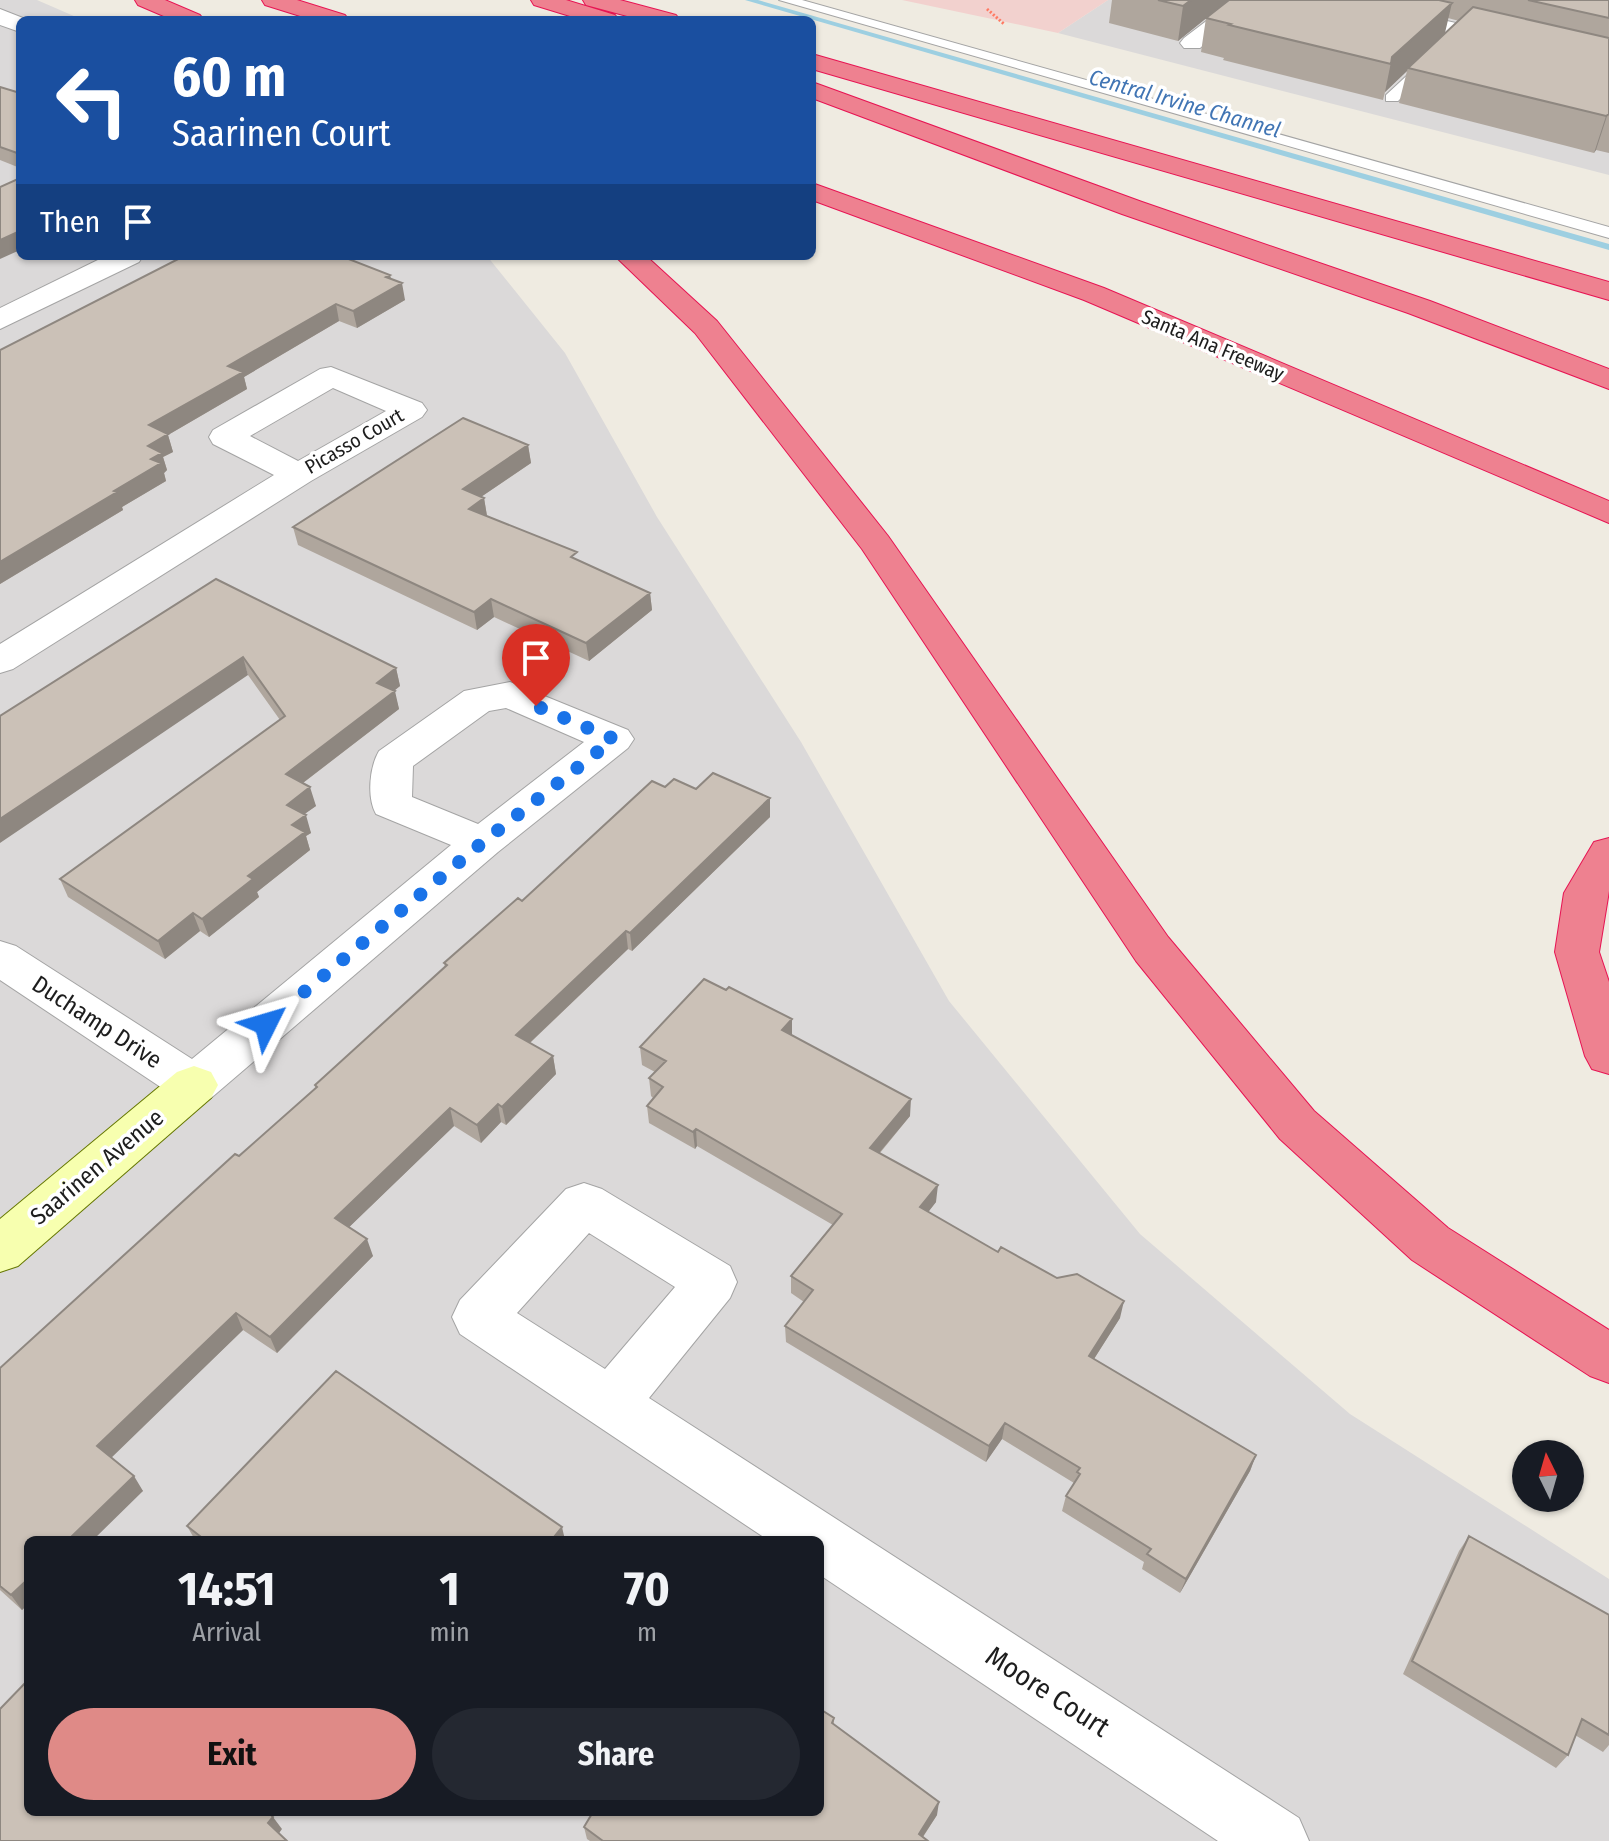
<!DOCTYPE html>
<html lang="en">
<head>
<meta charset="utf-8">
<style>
  :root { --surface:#171b24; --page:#242831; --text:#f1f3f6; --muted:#9ea1a6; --accent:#df8a87 }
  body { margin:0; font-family:"Fira Sans Condensed",sans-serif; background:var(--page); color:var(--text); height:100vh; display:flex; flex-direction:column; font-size:30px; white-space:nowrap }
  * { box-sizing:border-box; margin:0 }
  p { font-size:26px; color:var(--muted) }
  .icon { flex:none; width:44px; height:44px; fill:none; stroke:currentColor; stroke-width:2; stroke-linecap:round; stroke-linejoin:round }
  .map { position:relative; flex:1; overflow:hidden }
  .drawer { position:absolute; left:24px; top:1536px; width:800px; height:280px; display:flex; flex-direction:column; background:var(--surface); border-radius:12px; box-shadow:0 2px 6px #0004 }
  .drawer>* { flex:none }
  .top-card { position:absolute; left:16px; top:16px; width:800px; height:244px; border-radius:12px; box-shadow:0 2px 6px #0004; background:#1a4fa0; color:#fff; overflow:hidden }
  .needle { width:52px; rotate:355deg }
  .fabs { position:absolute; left:1512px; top:1440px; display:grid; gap:16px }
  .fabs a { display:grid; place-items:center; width:72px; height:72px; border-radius:50%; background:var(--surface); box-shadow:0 2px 6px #0004; font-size:40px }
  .pin { position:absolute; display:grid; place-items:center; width:68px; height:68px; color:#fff; margin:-82px -34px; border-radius:50% 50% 50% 0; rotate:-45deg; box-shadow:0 0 8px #0007 }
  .pin .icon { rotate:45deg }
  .me { position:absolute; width:88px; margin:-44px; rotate:50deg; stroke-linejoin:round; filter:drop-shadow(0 0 6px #0008) }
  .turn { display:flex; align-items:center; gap:28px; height:168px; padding:0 24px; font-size:36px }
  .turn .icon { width:104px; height:104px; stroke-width:2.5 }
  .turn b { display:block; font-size:56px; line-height:68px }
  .then { display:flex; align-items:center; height:76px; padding:0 24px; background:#0003; gap:16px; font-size:30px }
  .eta { display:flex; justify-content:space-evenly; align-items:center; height:136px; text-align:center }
  .eta b { font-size:48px; font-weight:700; line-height:56px }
  .button { display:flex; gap:16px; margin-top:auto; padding:16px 24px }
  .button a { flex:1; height:92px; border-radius:48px; background:var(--accent); color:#111; font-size:32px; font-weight:700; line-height:92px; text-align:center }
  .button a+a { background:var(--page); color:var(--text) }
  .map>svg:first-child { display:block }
</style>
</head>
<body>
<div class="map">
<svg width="1609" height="1841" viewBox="0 0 1609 1841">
  <rect width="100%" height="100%" fill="#efebe1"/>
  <path fill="#dbd9d9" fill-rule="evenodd" d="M0,0H37L83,20H20V256H487L565,353L657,517L801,742L949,1001L1140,1234L1350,1414L1609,1579V1841H0ZM28,1540H820V1812H28Z
    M1108,0H1609V175L1058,33Z"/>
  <path fill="#f2d1ce" d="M902,0H1108L1058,33Z"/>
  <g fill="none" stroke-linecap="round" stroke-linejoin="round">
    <path fill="#9dcfe1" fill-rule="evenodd" d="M745,0H758L1609,244V250Z"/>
    <defs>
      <path id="lane" d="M779,0H802L1609,227V238Z
        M1432,55L1437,57V63L1398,101H1386V95L1427,57Z"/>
      <path id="street" d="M1234,0H1260L1200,48H1184L1180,43L1184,38Z
        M1314,0H1355L1609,58V72L1325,7L1317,5Z
        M0,9L28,20H20V32L0,25Z
        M106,256H143L139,262L0,329V308Z
        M331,367L422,403L427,410L422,417L311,481L13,669L0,673V644L274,475L213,444L209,437L213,430L320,369ZM333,388L386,411L298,461L250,436Z
        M510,682L628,730L634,739L628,748L498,852L211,1098L194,1104L177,1098L0,980V941L16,946L192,1059L451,845L376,814C367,798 369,768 379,751L464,691ZM506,708L584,742L478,824L412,797L413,766L489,711Z
        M584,1183L602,1189L730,1266L737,1282L730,1298L649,1398L1299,1818L1309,1841H1218L820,1575V1540H768L460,1334L452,1317L460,1300L566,1189ZM589,1233L675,1287L605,1369L517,1313Z"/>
      <path id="secondary" d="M194,1066L211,1072L218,1085L211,1098L18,1266L0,1272V1219L177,1072Z"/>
      <path id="highway" d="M135,0H165L200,15L204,20H173L138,5Z
        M262,0H297L345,15L349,20H313L265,5Z
        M531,0H566L615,15L619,20H583L534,5Z
        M583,0H620L676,15L680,20H642L586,5Z
        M812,54L1609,282V300L812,69Z
        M812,82L1142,202L1430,301L1609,369V389L1408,313L1122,214L812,98Z
        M812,183L1104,288L1609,501V523L1084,300L812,200Z
        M615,256H646L717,321L888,536L1168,937L1314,1111L1448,1228L1609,1330V1383L1590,1376L1412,1260L1280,1139L1136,961L862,549L695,333Z
        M1609,838V891L1599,952L1609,982V1074L1592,1069L1585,1056L1555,952L1564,893L1594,842Z"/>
    </defs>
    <use href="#lane" stroke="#a4a4a4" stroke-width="2"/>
    <use href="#street" stroke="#a4a4a4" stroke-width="2"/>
    <use href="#secondary" stroke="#657700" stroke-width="2"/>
    <use href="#highway" stroke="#e71453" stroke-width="2"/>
    <path stroke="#ff7962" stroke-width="3" stroke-dasharray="2 2" stroke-linecap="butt" d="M987,9L1004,24"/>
    <use href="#lane" fill="#fff" fill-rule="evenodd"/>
    <use href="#street" fill="#fff" fill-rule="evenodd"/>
    <use href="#secondary" fill="#f7ffaf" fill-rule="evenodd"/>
    <use href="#highway" fill="#ee8190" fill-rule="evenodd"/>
  </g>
  <path fill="#afa69d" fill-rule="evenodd" d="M1112,0H1609V153L1596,150L1594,153L1399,103L1407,71L1385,92L1383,100L1223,60L1224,58L1201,52L1206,18L1178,41L1109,23ZM1448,18L1459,21L1444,34Z
    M0,87L20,93V168L0,160Z
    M390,275L391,278L405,300L357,328L339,321L244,377L247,389L168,435L173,452L163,457L167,470L164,473L166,481L122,507L123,510L0,584V350Z
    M528,445L531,463L481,497L484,498L487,516L578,560L650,593L652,610L589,661L494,617L477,630L298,545L293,527Z
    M216,579L396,668L400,686L394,691L399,709L303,783L316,806L304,814L311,833L306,836L310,850L257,892L259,897L209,937L200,931L165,959L68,897L60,879L280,720L248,675Z
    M665,787L696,789L770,798V817L632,951L628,949L530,1043L553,1056L556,1074L506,1125L501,1122L481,1143L454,1126L349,1227L373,1256L277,1353L243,1330L111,1457L143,1491L28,1540V1604L22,1610L0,1590V1368L316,1088L315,1085L445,967L444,963Z
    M792,1035L910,1116L880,1153L936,1202L928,1212L998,1252L1120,1318L1094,1359L1256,1455L1250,1471L1180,1593L1142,1569L1144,1562L1062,1511L1066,1496L1074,1483L1002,1439L986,1462L786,1342L785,1326L804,1302L791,1293V1276L833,1225L697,1146L695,1149L649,1123L647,1106L653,1098L651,1096L649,1078L655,1072L642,1065L640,1047Z
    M187,1526L565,1540H195Z
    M1469,1536L1609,1615V1745L1603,1752L1575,1735L1568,1755L1556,1768L1403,1674L1459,1551Z
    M834,1718V1724L937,1815L923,1837L928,1841H590L587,1839L584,1827Z"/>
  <path fill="#8e8780" d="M1191,0H1229L1178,41L1183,6Z
    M1452,3L1444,37L1408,68L1407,71L1385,92L1392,57Z
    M1608,113L1596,150L1594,153L1606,116Z
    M20,231V250L0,259V240Z
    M390,275L392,289L402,283L405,300L357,328L353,311L386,277Z
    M336,304L339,321L244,377L247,389L168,435L173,452L163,457L167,470L164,473L166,481L122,507L123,510L0,584V562L114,491L148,446L149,425L228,366Z
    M528,445L531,463L466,507L463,489Z
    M484,498L487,516L469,509Z
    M650,593L652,610L589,661L586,643Z
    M491,599L494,617L477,630L474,612Z
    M243,657L248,675L0,843V819Z
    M396,668L400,686L381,701L377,683Z
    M395,691L399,709L291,792L286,774Z
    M310,787L316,806L292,823L287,805Z
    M770,798V817L632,951L630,933Z
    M306,815L311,833L306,836L310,850L257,892L259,897L209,937L202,919L248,876L292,825Z
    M193,913L200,931L165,959L158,941Z
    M626,931L628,949L519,1053L516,1035Z
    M792,1019V1037L782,1030Z
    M553,1056L556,1074L506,1125L502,1107Z
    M911,1099L910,1116L869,1165L870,1148Z
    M498,1104L501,1122L481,1143L477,1125Z
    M450,1108L454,1126L341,1235L335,1218Z
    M696,1129L697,1146L695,1149L693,1132Z
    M938,1185L936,1202L919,1224L920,1207Z
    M367,1239L373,1256L277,1353L270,1337Z
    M1124,1301L1120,1318L1085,1373L1089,1356Z
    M236,1313L243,1330L107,1462L97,1446Z
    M1005,1423L1002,1439L986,1462L989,1446Z
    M1256,1455L1250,1471L1180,1593L1186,1579Z
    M134,1476L143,1491L93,1540H68Z
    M562,1527L565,1540H555L554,1537Z
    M28,1579V1604L22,1610L11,1595Z
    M939,1802L937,1815L920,1841L919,1834Z
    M273,1817L282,1829L277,1836L268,1823Z"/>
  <path fill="#cbc1b7" stroke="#8e8780" stroke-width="2" d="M1158,0H1191L1183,6Z
    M1229,0H1439L1452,3L1392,57L1391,64L1229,25L1231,24L1206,18Z
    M1528,0H1609V18Z
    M1473,7L1609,38V114L1606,116L1408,68Z
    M0,87L20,93V154L0,147Z
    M20,178V231L0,240V187Z
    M184,256H341L390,275L386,277L402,283L353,311L336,304L228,366L243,372L149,425L168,434L148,446L162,453L151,459L161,463L114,491L117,492L0,562V350Z
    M463,418L528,445L463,489L484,498L469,509L577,552L571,557L650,593L586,643L491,599L474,612L293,527Z
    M216,579L396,668L377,683L395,691L286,774L310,787L287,805L306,815L292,825L305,832L248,876L253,879L202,919L193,913L158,941L60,879L285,716L243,657L0,819V716Z
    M713,773L770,798L630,933L626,931L516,1035L553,1056L502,1107L498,1104L477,1125L450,1108L335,1218L367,1239L270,1337L236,1313L97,1446L134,1476L68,1540H28V1579L11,1595L0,1586V1368L235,1154L239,1156L317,1087L315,1085L447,965L444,963L518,898L522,901L652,781L665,787L674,779L696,789Z
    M704,979L726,990L729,987L792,1019L782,1030L911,1099L870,1148L938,1185L920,1207L998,1252L1001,1247L1057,1278L1077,1274L1124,1301L1089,1356L1256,1455L1186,1579L1147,1554L1151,1549L1066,1496L1080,1474L1077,1472L1080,1468L1005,1423L989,1446L785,1326L813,1290L791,1276L842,1214L696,1129L693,1132L647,1106L663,1087L649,1078L666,1061L640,1047Z
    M336,1371L562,1527L554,1537L558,1540H205L187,1526Z
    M1469,1536L1609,1615V1735L1582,1719L1568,1755L1412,1661Z
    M28,1680V1812H268L273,1817L268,1823L287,1841H0V1709Z
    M820,1709L834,1718L832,1723L939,1802L919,1834L928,1841H603L584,1827L593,1812H820Z"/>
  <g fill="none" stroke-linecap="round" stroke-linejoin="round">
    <path stroke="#1a73e8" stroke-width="14" stroke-dasharray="0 25.2" d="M266,1024L483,842L614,739L536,706"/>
  </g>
  <g text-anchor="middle" stroke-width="7" stroke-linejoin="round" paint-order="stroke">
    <g font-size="20" fill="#1d1d1d" stroke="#fff">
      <text transform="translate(1213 345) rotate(23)" y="7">Santa Ana Freeway</text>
      <text transform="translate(354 441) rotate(-30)" y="7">Picasso Court</text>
    </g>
    <g font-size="22" font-style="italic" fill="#4175b4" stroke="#fff">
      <text transform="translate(1185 103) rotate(16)" y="8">Central Irvine Channel</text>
    </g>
    <g font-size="24" fill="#1d1d1d" stroke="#fff">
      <text transform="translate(97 1022) rotate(33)" y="8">Duchamp Drive</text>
      <text transform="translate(97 1167) rotate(-40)" y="8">Saarinen Avenue</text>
    </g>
    <g font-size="28" fill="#1d1d1d" stroke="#fff">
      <text transform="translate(1048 1691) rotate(33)" y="10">Moore Court</text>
    </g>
  </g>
</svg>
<div class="fabs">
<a><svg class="needle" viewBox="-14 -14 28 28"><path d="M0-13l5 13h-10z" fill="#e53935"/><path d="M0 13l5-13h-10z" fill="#9ea1a6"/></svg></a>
</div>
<div class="pin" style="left:536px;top:706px;background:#d93025"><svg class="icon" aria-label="arrive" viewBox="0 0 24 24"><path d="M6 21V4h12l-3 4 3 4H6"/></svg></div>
<svg class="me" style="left:266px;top:1024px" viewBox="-20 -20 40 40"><path d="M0-17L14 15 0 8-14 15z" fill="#1a73e8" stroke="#fff" stroke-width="4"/></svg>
<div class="top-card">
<div class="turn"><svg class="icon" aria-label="left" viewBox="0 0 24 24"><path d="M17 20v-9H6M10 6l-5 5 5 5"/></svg><div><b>60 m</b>Saarinen Court</div></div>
<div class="then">Then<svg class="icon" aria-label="arrive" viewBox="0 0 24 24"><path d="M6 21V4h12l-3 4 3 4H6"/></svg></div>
</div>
<section class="drawer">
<div class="eta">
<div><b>14:51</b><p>Arrival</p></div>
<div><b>1</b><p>min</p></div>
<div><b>70</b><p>m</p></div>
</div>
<div class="button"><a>Exit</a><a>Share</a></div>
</section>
</div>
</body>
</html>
